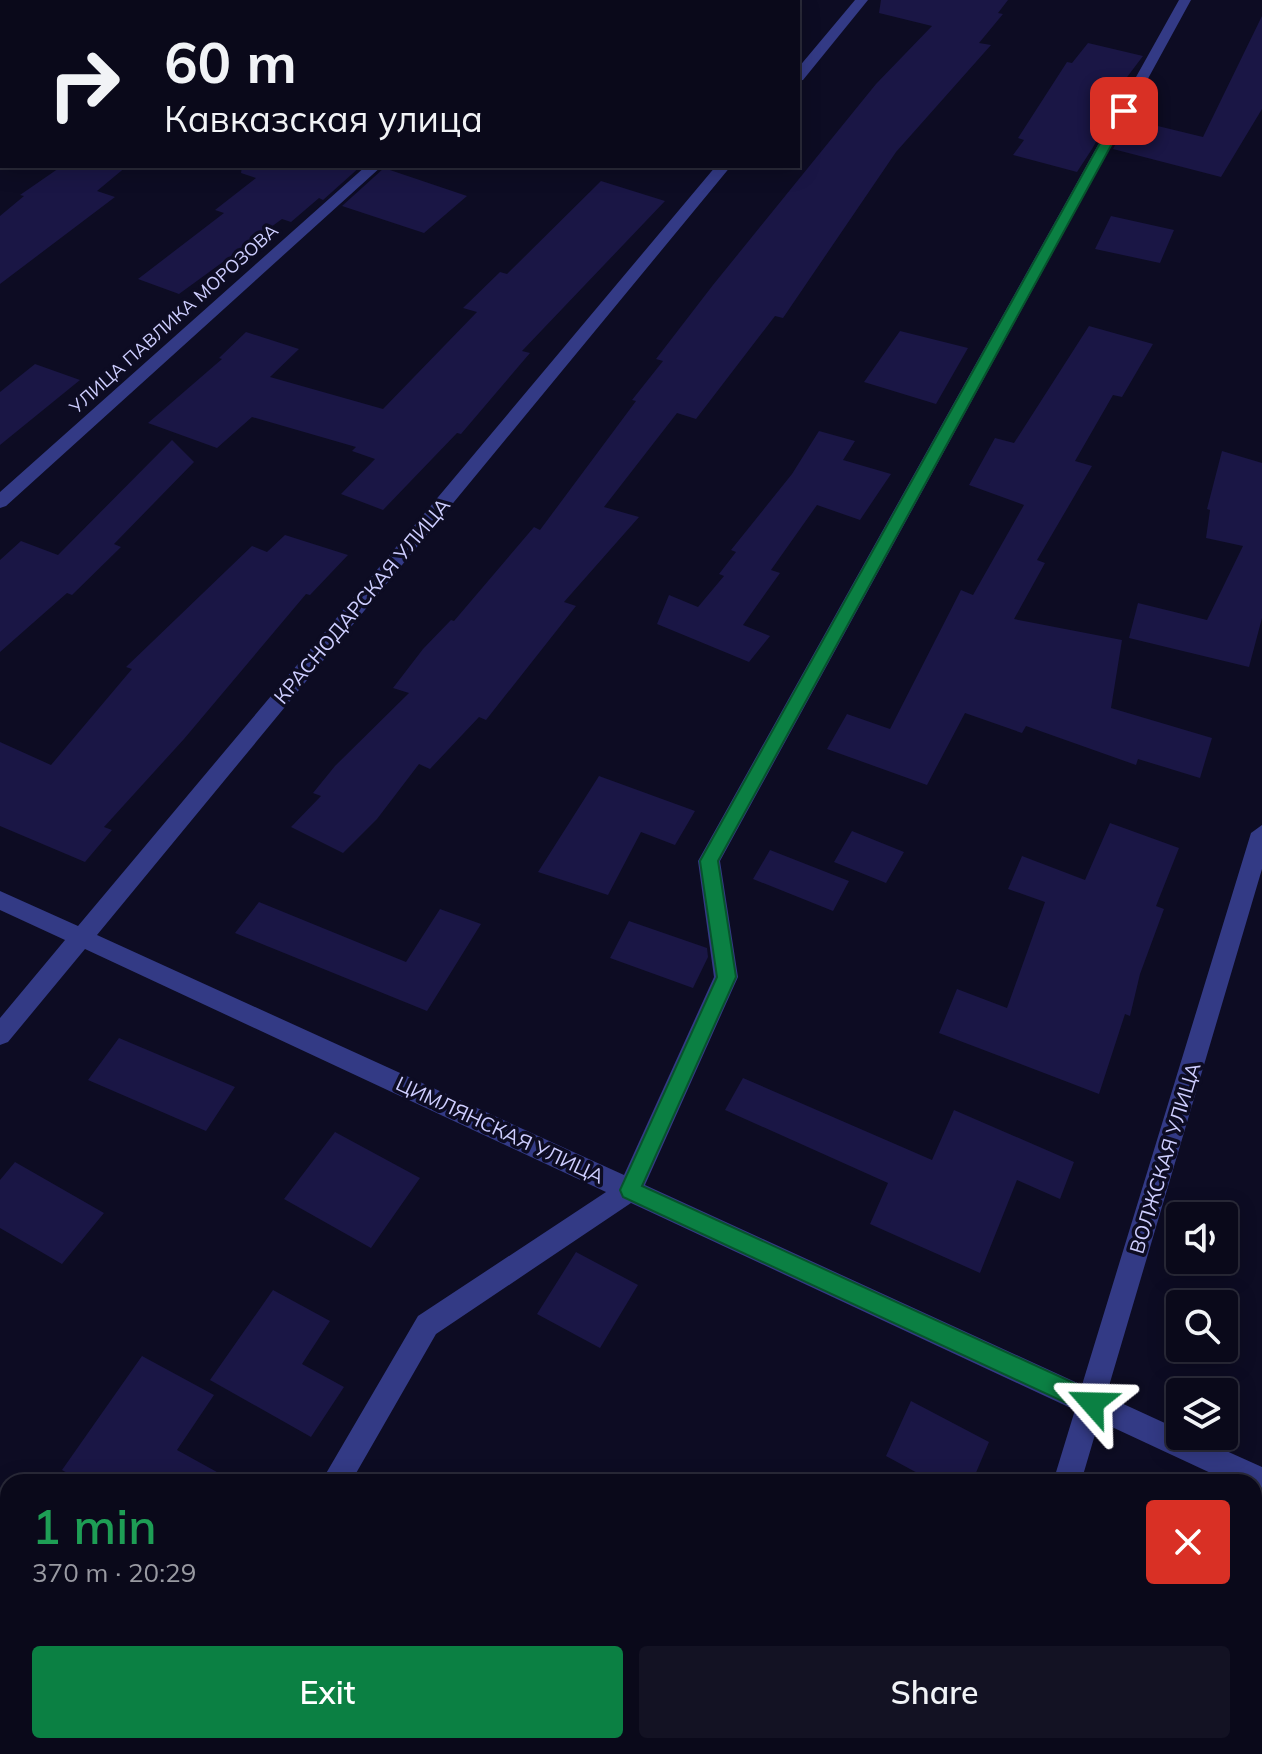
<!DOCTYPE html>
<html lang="en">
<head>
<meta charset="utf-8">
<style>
  :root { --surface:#0a091a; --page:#131223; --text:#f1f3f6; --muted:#999aa2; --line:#2a2a39; --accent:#0b8043 }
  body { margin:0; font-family:Mulish,sans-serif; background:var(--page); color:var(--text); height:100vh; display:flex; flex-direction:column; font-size:30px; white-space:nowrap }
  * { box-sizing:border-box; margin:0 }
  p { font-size:26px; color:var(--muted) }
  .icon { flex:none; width:44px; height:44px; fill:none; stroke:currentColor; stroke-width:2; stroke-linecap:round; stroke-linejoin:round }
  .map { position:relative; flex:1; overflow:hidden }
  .details { position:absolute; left:0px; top:1474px; width:1262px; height:280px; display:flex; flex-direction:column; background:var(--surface); border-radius:24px 24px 0 0; box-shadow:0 4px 20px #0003,0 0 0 2px var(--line) }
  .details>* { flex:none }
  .guide { position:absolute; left:0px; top:0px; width:800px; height:168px; box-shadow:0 4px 20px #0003,0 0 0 2px var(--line); background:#0a091a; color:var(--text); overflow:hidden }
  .controls { position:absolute; left:1166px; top:1202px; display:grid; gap:16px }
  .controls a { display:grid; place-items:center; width:72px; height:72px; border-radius:8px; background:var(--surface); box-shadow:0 4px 20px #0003,0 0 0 2px var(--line); font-size:40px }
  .pin { position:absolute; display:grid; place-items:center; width:68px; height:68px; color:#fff; margin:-34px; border-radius:16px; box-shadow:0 4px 12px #0006 }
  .me { position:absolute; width:88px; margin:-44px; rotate:295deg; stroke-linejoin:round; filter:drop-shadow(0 0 6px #0008) }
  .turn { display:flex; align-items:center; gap:28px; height:168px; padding:0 32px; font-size:36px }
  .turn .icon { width:104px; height:104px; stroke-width:2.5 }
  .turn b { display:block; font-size:56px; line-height:68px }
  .round { display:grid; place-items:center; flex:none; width:84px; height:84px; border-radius:8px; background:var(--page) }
  .summary { display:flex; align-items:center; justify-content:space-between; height:136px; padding:0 32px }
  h1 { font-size:48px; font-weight:600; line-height:60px; color:#1e9e55 }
  .action { display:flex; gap:16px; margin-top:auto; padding:16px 32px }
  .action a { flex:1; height:92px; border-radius:8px; background:var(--accent); color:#fff; font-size:32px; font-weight:600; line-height:92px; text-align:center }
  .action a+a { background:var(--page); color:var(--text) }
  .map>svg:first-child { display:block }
</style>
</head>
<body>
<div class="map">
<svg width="1262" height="1754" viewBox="0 0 1262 1754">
  <rect width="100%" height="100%" fill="#0d0c23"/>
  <path fill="#1a1645" d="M881,0H1008L998,13L1003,14L979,43L991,45L896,152L783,318L775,316L696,419L677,413L604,507L639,517L564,602L576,606L486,720L479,717L430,769L419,764L377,819L343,853L291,827L321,796L313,793L335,766L409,693L393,688L423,649L451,620L454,621L534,527L540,530L636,401L632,400L663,361L656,359L713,285L876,84L932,26L879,13Z
    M1262,16V109L1221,177L1113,149L1129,119L1203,137Z
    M1088,43L1143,56L1115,93L1123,94L1092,149L1077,172L1013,155L1024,140L1018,138L1067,62L1072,63Z
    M62,166H127L97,191L115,197L0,284V216L24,196L20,195Z
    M242,166H361L323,200L319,198L291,222L282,219L179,294L138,279L224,213L215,210L256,178L241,173Z
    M384,168L467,196L424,233L342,206Z
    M601,181L665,201L522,351L530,353L461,434L457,433L383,510L341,494L375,459L352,451L356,447L252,417L217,448L148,423L222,359L219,358L246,332L299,349L270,377L383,409L477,312L463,308L500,272L507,274Z
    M1111,216L1174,230L1160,263L1095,249Z
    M1089,326L1153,344L1122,397L1113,395L1075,461L1092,466L1037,560L1045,563L1014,619L1122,640L1111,708L1212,738L1200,778L1138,759L1136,765L1026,726L1022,733L965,713L927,785L827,749L847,714L890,729L961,590L973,595L1024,505L969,485L995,438L1014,443Z
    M900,331L968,348L936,404L864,382Z
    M35,364L80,380L0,445V392Z
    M819,431L855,441L843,460L891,474L860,520L817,505L771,570L780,573L743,625L770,636L749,662L657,624L669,595L698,607L724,576L719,574L736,552L731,550L792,474Z
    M172,440L194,462L114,544L121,547L72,595L67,593L0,652V560L21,541L58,555Z
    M1222,451L1262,463V618L1249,667L1129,638L1138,603L1207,620L1243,546L1206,538L1210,510L1207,509Z
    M285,535L348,555L310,595L306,594L184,739L104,827L112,830L85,862L0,826V742L51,765L132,669L126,667L252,546L267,552Z
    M599,776L695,811L675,845L641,832L608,895L538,872Z
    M1110,823L1179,848L1156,906L1164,909L1140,974L1130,1016L1125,1014L1099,1094L939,1033L957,989L1007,1008L1045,902L1008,889L1022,856L1085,880Z
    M852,831L904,852L886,883L834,862Z
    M770,850L849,881L833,911L753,879Z
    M259,902L406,962L440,909L481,924L427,1011L235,933Z
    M629,921L707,948L708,957L693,988L610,958Z
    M119,1038L235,1087L206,1131L88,1080Z
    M743,1078L932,1160L954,1110L1074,1162L1060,1199L1017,1180L980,1273L870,1224L888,1183L725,1110Z
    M335,1132L420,1178L371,1248L284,1199Z
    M15,1162L104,1213L62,1264L0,1228V1180Z
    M576,1252L638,1285L600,1348L537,1314Z
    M273,1290L330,1321L302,1364L344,1387L311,1437L210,1380Z
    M142,1356L214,1395L177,1450L235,1482H83L62,1470Z
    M911,1401L989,1442L972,1482H934L886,1456Z"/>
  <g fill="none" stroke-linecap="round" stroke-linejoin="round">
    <path fill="#333a85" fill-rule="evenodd" d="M855,0H868L803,80L798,81V68Z
      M1179,0H1191L720,861L738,977L645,1185L1082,1385L1251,833L1262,825V869L1106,1396L1180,1430V1436H1193L1262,1467V1496L1254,1493V1482H1230L1099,1421L1081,1482H1053L1075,1410L631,1203L436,1334L351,1482H321L418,1316L606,1192L85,949L8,1042L0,1045V1018L65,940L0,910V891L78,926L716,166H731L97,935L624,1175L714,977L698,861Z
      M366,166H382L6,506L0,508V492Z
      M164,1746H197L193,1754H160Z
      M968,1746H1000L998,1754H966Z"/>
  </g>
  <path fill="#0b8043" stroke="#07532c" stroke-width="2" d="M1124,108L1130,111L718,861L736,977L642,1186L1100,1395L1103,1403L1100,1411L1092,1415L623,1197L620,1190L717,977L700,861L1118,111Z"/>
  <g text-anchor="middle" stroke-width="7" stroke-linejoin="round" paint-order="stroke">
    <g font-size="18" fill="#ceceff" stroke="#0d0c23">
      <text transform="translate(174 319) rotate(-42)" y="6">УЛИЦА ПАВЛИКА МОРОЗОВА</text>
    </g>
    <g font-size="20" fill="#ceceff" stroke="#0d0c23">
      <text transform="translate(362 601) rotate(-50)" y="7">КРАСНОДАРСКАЯ УЛИЦА</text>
      <text transform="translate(500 1130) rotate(25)" y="7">ЦИМЛЯНСКАЯ УЛИЦА</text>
      <text transform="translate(1165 1158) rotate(-73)" y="7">ВОЛЖСКАЯ УЛИЦА</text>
    </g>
  </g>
</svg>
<div class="controls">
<a><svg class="icon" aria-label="sound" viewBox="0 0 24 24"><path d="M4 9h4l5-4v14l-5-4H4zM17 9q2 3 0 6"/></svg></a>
<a><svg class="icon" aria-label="search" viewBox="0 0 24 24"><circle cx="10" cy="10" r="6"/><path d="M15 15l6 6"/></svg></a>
<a><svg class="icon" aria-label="layers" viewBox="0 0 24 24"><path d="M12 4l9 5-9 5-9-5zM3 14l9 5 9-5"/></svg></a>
</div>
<div class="pin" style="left:1124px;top:111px;background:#d93025"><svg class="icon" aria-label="arrive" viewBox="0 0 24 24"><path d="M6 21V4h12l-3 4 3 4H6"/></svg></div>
<svg class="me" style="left:1092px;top:1403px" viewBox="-20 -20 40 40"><path d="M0-17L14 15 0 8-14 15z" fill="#0b8043" stroke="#fff" stroke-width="4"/></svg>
<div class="guide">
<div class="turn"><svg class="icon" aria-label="right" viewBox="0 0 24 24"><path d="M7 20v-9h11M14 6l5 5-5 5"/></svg><div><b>60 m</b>Кавказская улица</div></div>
</div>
<section class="details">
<div class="summary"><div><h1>1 min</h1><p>370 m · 20:29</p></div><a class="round" style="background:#d93025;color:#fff"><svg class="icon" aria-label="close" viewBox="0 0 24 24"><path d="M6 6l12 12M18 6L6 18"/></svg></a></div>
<div class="action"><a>Exit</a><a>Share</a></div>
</section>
</div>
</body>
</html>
